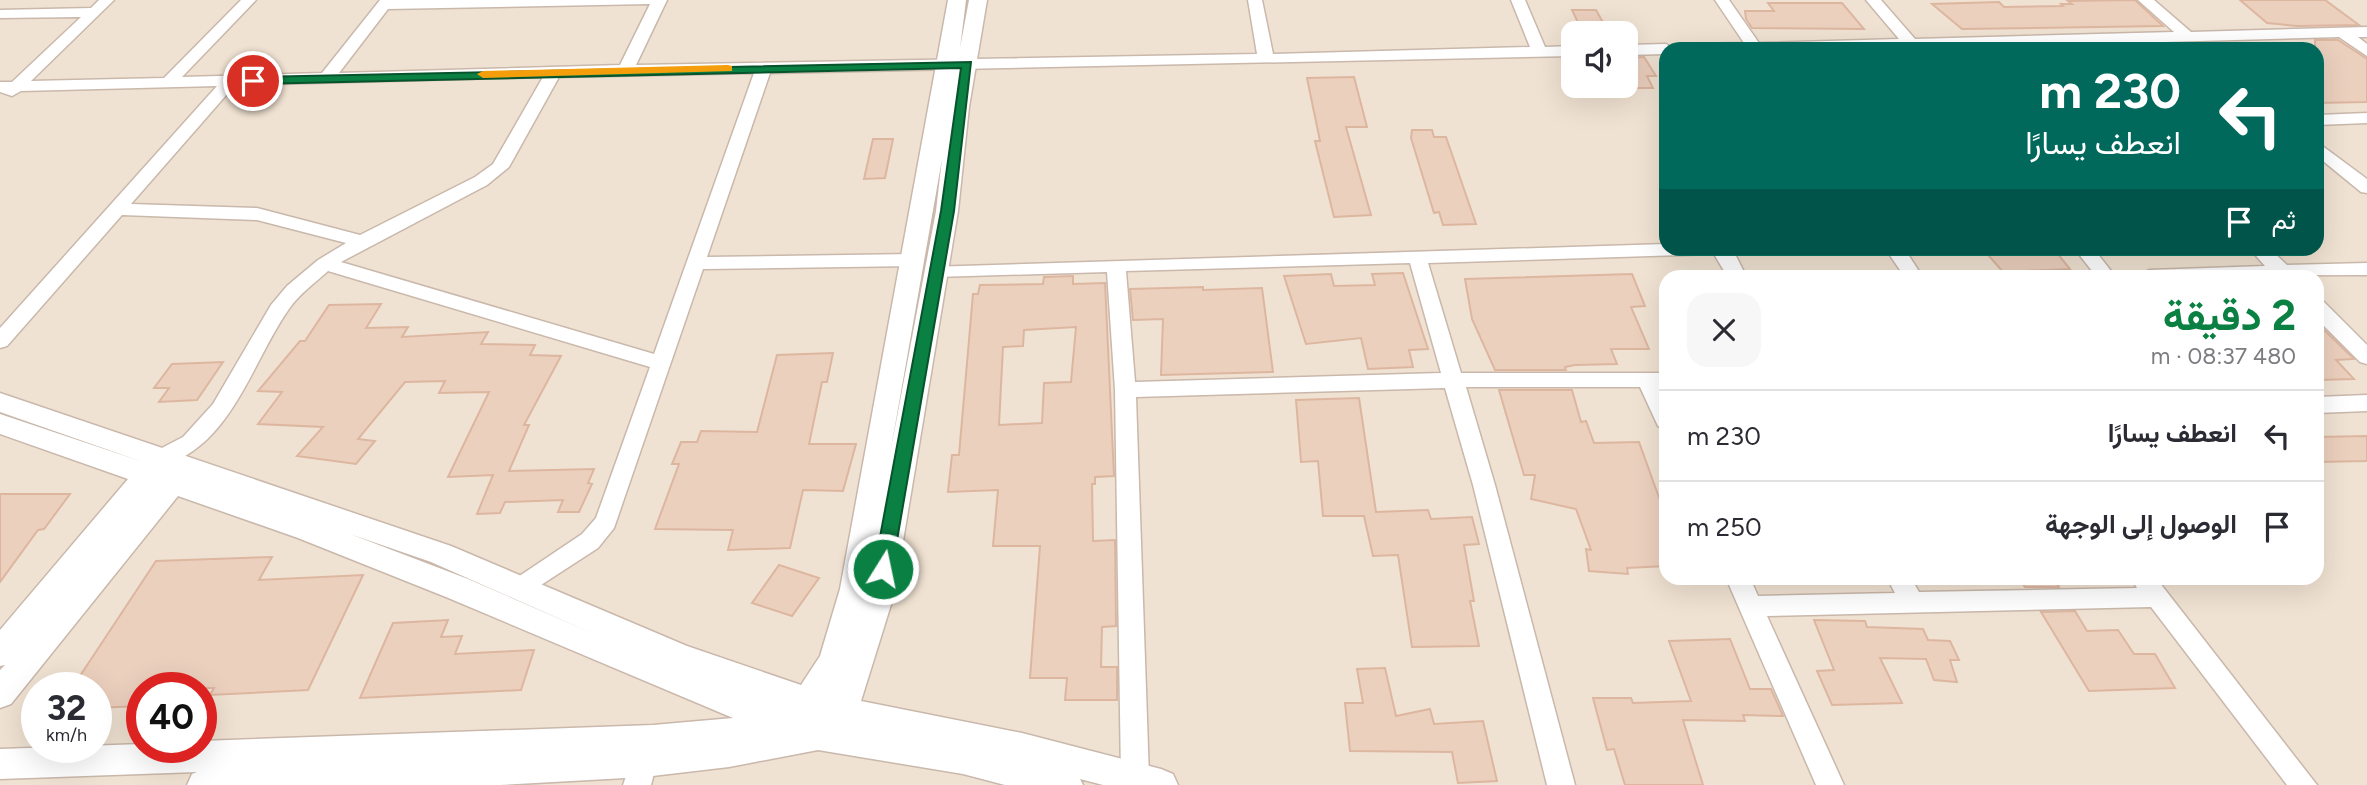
<!DOCTYPE html>
<html lang="ar">
<head>
<meta charset="utf-8">
<style>
  :root { --surface:#fff; --page:#f7f7f7; --text:#2b2b33; --muted:#7c7c81; --line:#e1e1e2; --accent:#0b8043 }
  body { margin:0; font-family:Figtree,Vazirmatn,sans-serif; background:var(--page); color:var(--text); direction:rtl; height:100vh; display:flex; flex-direction:column; font-size:26px; white-space:nowrap }
  * { box-sizing:border-box; margin:0 }
  p { font-size:23px; color:var(--muted) }
  .icon { flex:none; width:38px; height:38px; fill:none; stroke:currentColor; stroke-width:2; stroke-linecap:round; stroke-linejoin:round }
  .map { position:relative; flex:1; overflow:hidden; direction:ltr }
  .drawer { position:absolute; left:1659px; top:270px; width:665px; height:315px; display:flex; flex-direction:column; background:var(--surface); border-radius:21px; box-shadow:0 7px 28px #0002; direction:rtl }
  .drawer>* { flex:none }
  .banner { position:absolute; left:1659px; top:42px; width:665px; height:214px; border-radius:21px; box-shadow:0 7px 28px #0002; direction:rtl; background:#00695c; color:#fff; overflow:hidden }
  .tools { position:absolute; left:1561px; top:21px; display:grid; gap:14px }
  .tools a { display:grid; place-items:center; width:77px; height:77px; border-radius:14px; background:var(--surface); box-shadow:0 7px 28px #0002; font-size:35px }
  .speed { position:absolute; left:21px; top:672px; display:flex; gap:14px; font-size:35px; font-weight:700; text-align:center }
  .speed>* { display:grid; place-content:center; width:91px; height:91px; border-radius:50%; background:var(--surface); box-shadow:0 7px 28px #0002; line-height:1 }
  .speed small { font-size:18px; font-weight:400 }
  .speed .limit { border:10px solid #d22; background:#fff; color:#111 }
  .pin { position:absolute; display:grid; place-items:center; width:60px; height:60px; color:#fff; margin:-30px; border:4px solid #fff; border-radius:50%; box-shadow:0 2px 7px #0007 }
  .me { position:absolute; width:77px; margin:-38px; rotate:10deg; stroke-linejoin:round; filter:drop-shadow(0 0 5px #0008) }
  .turn { display:flex; align-items:center; gap:24px; height:147px; padding:0 28px; font-size:32px }
  .turn .icon { width:91px; height:91px; stroke-width:2.5 }
  .turn b { display:block; font-size:49px; line-height:60px }
  .then { display:flex; align-items:center; height:66px; padding:0 28px; background:#0003; gap:14px; font-size:26px }
  .round { display:grid; place-items:center; flex:none; width:74px; height:74px; border-radius:21px; background:var(--page) }
  .summary { display:flex; align-items:center; justify-content:space-between; height:119px; padding:0 28px }
  h1 { font-size:42px; font-weight:700; line-height:52px; color:var(--accent) }
  ul { padding:0; list-style:none }
  li { display:flex; align-items:center; gap:21px; height:91px; padding:0 28px; border-top:2px solid var(--line) }
  li div { flex:1 }
  li b { display:block; font-size:26px }
  li em { font-style:normal }
  .map>svg:first-child { display:block }
</style>
</head>
<body>
<div class="map">
<svg width="2367" height="785" viewBox="0 0 2367 785">
  <rect width="100%" height="100%" fill="#f9f0e3"/>
  <path fill="#f0e2d2" fill-rule="evenodd" d="M0,0H2367V785H0ZM1573,33H1626V86H1573ZM1666,49H2317V248H1666ZM1666,276H2317V578H1666ZM37,688H96V747H37ZM142,688H201V747H142Z"/>
  <path fill="#ecd0be" stroke="#ddb6a0" stroke-width="2" fill-rule="evenodd" d="M2135,0L2163,26L1962,29L1932,4L1999,2L2004,7L2063,6L2061,4H2072L2068,1Z
    M2240,0H2325L2359,25L2297,26L2267,23Z
    M1768,3H1842L1864,29L1752,28L1746,19L1745,11H1774Z
    M1572,10H1596L1609,33H1583Z
    M2315,40H2338L2367,59V102L2317,103Z
    M1644,57L1656,76H1647L1653,88H1626V58Z
    M1354,77L1367,127H1346L1371,215L1334,217L1315,141H1320L1307,78Z
    M1412,130H1432L1434,137H1446L1476,224L1443,225L1439,212L1434,213L1411,138Z
    M873,139H893L885,178L864,179Z
    M1982,248H2053L2070,269L2003,272Z
    M1403,273L1428,349L1409,350L1413,367L1368,369L1361,338L1306,344L1284,276L1331,274L1334,286L1375,285L1372,274Z
    M1632,274L1645,306L1631,307L1649,349H1611L1617,364L1575,365L1565,367L1566,370H1495L1472,319L1465,279Z
    M1073,276V284L1105,283L1114,476L1095,477V484H1092L1093,541L1115,540L1116,626L1102,627L1101,667H1117V700H1065L1067,678H1030L1040,546H993L998,490L948,492L952,455H959L973,294H978L980,285L1043,284L1044,277ZM1076,327L1071,382L1044,383L1042,423L999,425L1003,347L1023,346L1024,330Z
    M1203,287V290L1262,288L1273,372L1161,375L1163,319L1133,320L1130,289Z
    M381,304L366,328L408,327L402,337L488,332L481,344L535,345L530,355L561,356L524,425H529L509,471L594,469L588,483L592,484L579,512H558L563,500L505,502L500,513L477,514L493,475L448,477L489,392L439,393L445,381L405,382L358,439L375,441L356,464L297,456L323,427L258,424L282,392L258,391L300,341H305L329,305Z
    M2317,323L2354,359L2336,360L2354,379L2317,380Z
    M833,353L827,382H822L809,444H856L843,491L803,490L790,548L728,550L733,530L655,529L679,464H672L681,442H697L701,431L757,432L777,355Z
    M223,362L197,400L159,402L169,388H154L172,364Z
    M1499,390H1572L1581,422L1586,421L1594,443L1639,442L1661,503H1666V566L1627,568L1628,574L1589,571L1586,549L1591,550L1576,509L1531,499L1535,475H1524Z
    M1359,398L1376,512L1428,510L1431,519L1472,517L1479,544L1464,545L1474,601H1470L1479,646L1412,647L1398,555L1373,556L1364,516H1323L1318,461L1301,462L1296,400Z
    M2367,436V461L2317,462V437Z
    M0,494H70L44,529L38,530L0,582Z
    M272,557L259,580L363,575L308,690L210,695L214,688H142V706L96,708V688H72L156,561Z
    M779,565L819,578L792,616L752,603Z
    M2019,578H2054L2059,587H2025Z
    M2075,611L2087,631L2118,630L2134,654H2155L2175,688L2089,691L2041,612Z
    M448,620L441,637L462,636L455,654L534,650L521,690L360,698L393,623Z
    M1814,620L1865,621L1867,627L1923,629L1928,640L1950,641L1959,660H1950L1957,682L1934,680L1926,659L1880,658L1902,703L1832,705L1817,671L1834,670Z
    M1730,639L1750,689H1771L1783,716L1743,715L1745,721L1683,720L1703,785H1625L1614,749L1607,750L1593,698H1631L1633,703L1691,701L1669,641Z
    M1385,668L1396,716L1430,709L1434,724L1483,721L1497,781L1458,783L1452,752L1350,751L1345,703H1363L1357,669Z"/>
  <g fill="none" stroke-linecap="round" stroke-linejoin="round">
    <defs>
      <path id="minor" d="M99,0H114L31,81L164,78L241,0H256L182,77L322,73L380,0H667L636,65L1257,54L1248,0H1262L1273,54L1530,47L1511,0H1525L1545,47L1573,46V56L770,73L707,257L914,254L923,260L914,266L703,269L614,528L598,548L521,598L512,595L509,588L512,581L582,534L596,518L650,367L328,271C315,283 299,294 289,309C251,363 232,445 162,466L154,464L151,458L154,452L183,437L213,404L271,305L287,286L318,260L346,243L257,220L122,215L7,346L0,348V328L217,86L21,91L12,96L0,92V82H12L81,17L0,18V10L91,8ZM650,4L620,65L339,73L388,9ZM754,73L654,354L341,262L487,185L509,167L559,77ZM543,77L493,164L475,177L360,235L257,208L131,204L235,85Z
        M1715,0H1729L1759,43L1899,39L1866,0H1881L1915,39L2174,32L2138,0H2154L2191,32L2367,27V37H2358L2367,44V56L2339,37L1922,49H1684L1692,44L1744,43Z
        M1666,44L1674,49H1666V54L1626,55V45Z
        M2367,113V123L2317,125V115Z
        M2317,142L2367,179V193L2361,192L2317,156Z
        M1666,244V248H1732L1746,276H1727L1714,254L1428,263L1461,373H1666V387H1661L1666,398V429L1658,426L1640,387H1466L1495,485L1575,785H1547L1473,485L1445,388L1136,397L1149,777L1145,785H1125L1121,777L1115,390L1107,272L936,277L929,275L926,271L929,267ZM1410,263L1441,373L1135,382L1126,271Z
        M1885,248H1904L1922,276H1904Z
        M2074,248H2093L2115,276H2096Z
        M2249,248H2269L2287,265L2367,263V275L2139,276L2149,270L2265,266Z
        M2317,301L2324,302L2367,345V364L2360,362L2317,319Z
        M2367,395V411L2317,413V397Z
        M1726,578H1750L1758,596L1895,593L1887,578H1911L1919,592L2137,588L2131,578H2156L2317,785H2287L2151,607L1767,616L1844,785H1816Z
        M644,750L654,753L657,762L651,785H623L634,753Z"/>
      <path id="tertiary" d="M948,0H966L960,48L969,0H987L969,107L958,211L894,595L861,701L1022,733L1161,769L1173,774L1178,785H1103L1080,779L1083,785H1005L963,774L818,750L729,767L644,777L500,785H187L192,774L197,772L0,779V749L142,744V747H201V741L653,725L733,718L446,597L298,538L178,496L11,704L0,708V670L5,665L0,666V630L128,479L0,434V414L143,462L0,412V393L451,546L687,646L801,685L820,656L840,589ZM942,159L936,211L890,454ZM350,534L431,562L594,634L468,579Z"/>
    </defs>
    <use href="#minor" stroke="#c9b8ab" stroke-width="3"/>
    <use href="#tertiary" stroke="#c9b8ab" stroke-width="3"/>
    <use href="#minor" fill="#fff" fill-rule="evenodd"/>
    <use href="#tertiary" fill="#fff" fill-rule="evenodd"/>
  </g>
  <path fill="#0b8043" stroke="#07532c" stroke-width="2" d="M971,62L954,211L892,569L883,576L874,569L941,211L961,68L253,84L247,81L253,77Z"/>
  <path fill="#f59e0b" d="M728,65L732,66V71L483,78L477,74L483,71Z"/>
</svg>
<div class="tools">
<a><svg class="icon" aria-label="sound" viewBox="0 0 24 24"><path d="M4 9h4l5-4v14l-5-4H4zM17 9q2 3 0 6"/></svg></a>
</div>
<div class="speed"><div>32<small>km/h</small></div><div class="limit">40</div></div>
<div class="pin" style="left:253px;top:81px;background:#d93025"><svg class="icon" aria-label="arrive" viewBox="0 0 24 24"><path d="M6 21V4h12l-3 4 3 4H6"/></svg></div>
<svg class="me" style="left:883px;top:569px" viewBox="-20 -20 40 40"><circle r="17" fill="#0b8043" stroke="#fff" stroke-width="3"/><path d="M0-11L8 9 0 5-8 9z" fill="#fff"/></svg>
<div class="banner">
<div class="turn"><svg class="icon" aria-label="left" viewBox="0 0 24 24"><path d="M17 20v-9H6M10 6l-5 5 5 5"/></svg><div><b>230 m</b>انعطف يسارًا</div></div>
<div class="then">ثم<svg class="icon" aria-label="arrive" viewBox="0 0 24 24"><path d="M6 21V4h12l-3 4 3 4H6"/></svg></div>
</div>
<section class="drawer">
<div class="summary"><div><h1>2 دقيقة</h1><p>480 m · 08:37</p></div><a class="round"><svg class="icon" aria-label="close" viewBox="0 0 24 24"><path d="M6 6l12 12M18 6L6 18"/></svg></a></div>
<ul>
<li><svg class="icon" aria-label="left" viewBox="0 0 24 24"><path d="M17 20v-9H6M10 6l-5 5 5 5"/></svg><div><b>انعطف يسارًا</b></div><em>230 m</em></li>
<li><svg class="icon" aria-label="arrive" viewBox="0 0 24 24"><path d="M6 21V4h12l-3 4 3 4H6"/></svg><div><b>الوصول إلى الوجهة</b></div><em>250 m</em></li>
</ul>
</section>
</div>
</body>
</html>
